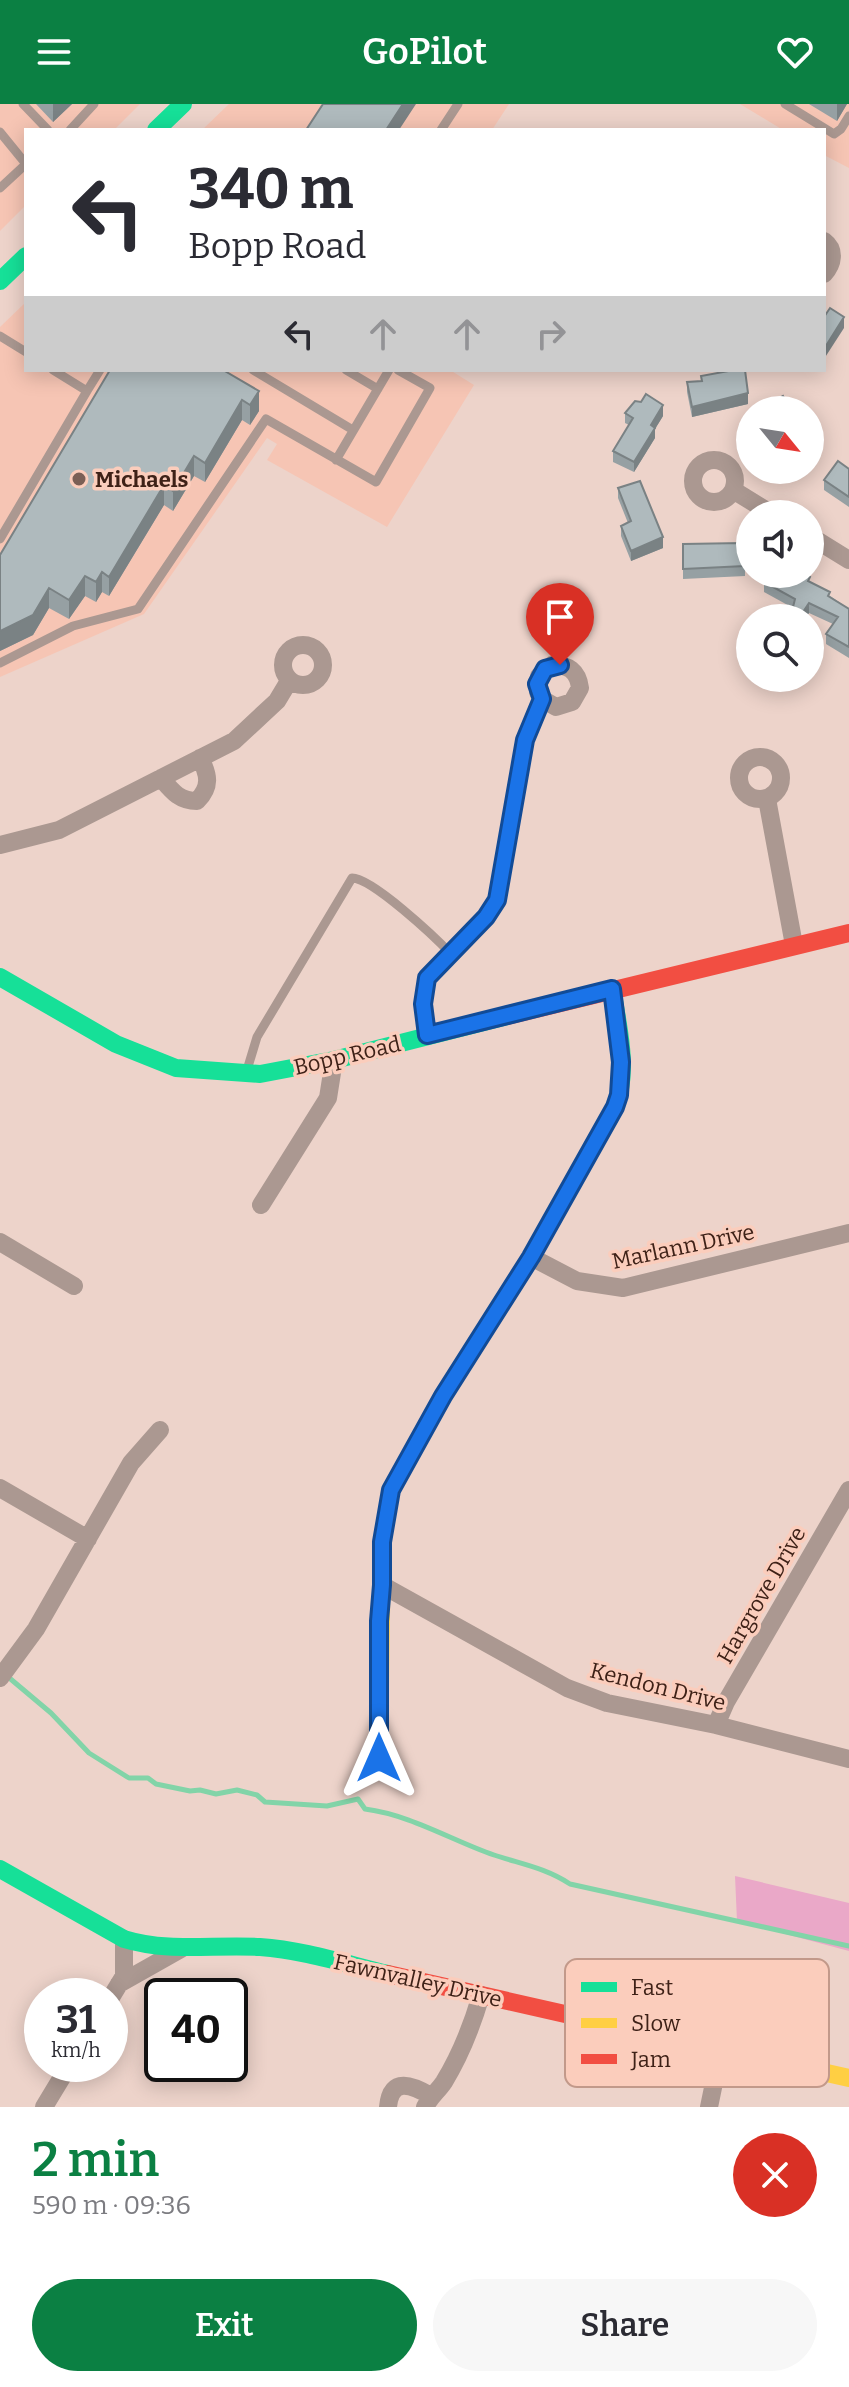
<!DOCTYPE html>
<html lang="en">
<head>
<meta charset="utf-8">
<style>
  :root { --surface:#fff; --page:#f7f7f7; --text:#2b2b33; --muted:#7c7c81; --accent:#0b8043 }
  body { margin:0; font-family:Bitter,serif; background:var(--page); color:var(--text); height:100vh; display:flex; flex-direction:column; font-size:30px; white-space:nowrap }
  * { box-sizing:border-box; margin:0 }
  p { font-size:26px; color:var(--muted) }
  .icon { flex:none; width:44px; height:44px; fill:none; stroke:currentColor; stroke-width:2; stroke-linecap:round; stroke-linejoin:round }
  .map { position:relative; height:2003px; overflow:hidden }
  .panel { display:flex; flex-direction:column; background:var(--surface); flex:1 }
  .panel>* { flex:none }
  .top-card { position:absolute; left:24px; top:24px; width:802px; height:244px; border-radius:0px; box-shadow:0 4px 20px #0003; background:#fff; color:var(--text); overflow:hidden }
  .needle { width:52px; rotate:120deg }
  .tools { position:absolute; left:736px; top:292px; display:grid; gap:16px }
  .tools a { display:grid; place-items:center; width:88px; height:88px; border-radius:50%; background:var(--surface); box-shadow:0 4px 20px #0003; font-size:40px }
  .speed { position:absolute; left:24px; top:1874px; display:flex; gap:16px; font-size:40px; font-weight:700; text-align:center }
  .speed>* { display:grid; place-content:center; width:104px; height:104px; border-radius:50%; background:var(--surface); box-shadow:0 4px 20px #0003; line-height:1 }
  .speed small { font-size:20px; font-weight:400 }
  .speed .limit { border:4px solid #111; border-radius:12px; background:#fff; color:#111 }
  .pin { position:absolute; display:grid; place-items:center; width:68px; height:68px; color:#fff; margin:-82px -34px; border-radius:50% 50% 50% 0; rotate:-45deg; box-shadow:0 0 8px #0007 }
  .pin .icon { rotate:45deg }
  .me { position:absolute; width:88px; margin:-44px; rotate:0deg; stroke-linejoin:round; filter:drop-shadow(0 0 6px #0008) }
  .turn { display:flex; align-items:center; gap:28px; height:168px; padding:0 32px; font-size:36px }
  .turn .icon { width:104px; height:104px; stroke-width:2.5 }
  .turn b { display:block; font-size:56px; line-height:68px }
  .lanes { display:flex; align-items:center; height:76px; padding:0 32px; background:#0003; justify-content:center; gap:40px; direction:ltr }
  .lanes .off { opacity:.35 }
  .round { display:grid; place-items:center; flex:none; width:84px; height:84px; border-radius:42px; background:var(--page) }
  .summary { display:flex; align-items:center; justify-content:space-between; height:136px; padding:0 32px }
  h1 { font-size:48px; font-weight:600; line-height:60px; color:var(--accent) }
  .primary-button { display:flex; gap:16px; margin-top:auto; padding:16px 32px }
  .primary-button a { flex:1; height:92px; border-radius:48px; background:var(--accent); color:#fff; font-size:32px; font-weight:600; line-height:92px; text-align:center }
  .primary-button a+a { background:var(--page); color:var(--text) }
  header { display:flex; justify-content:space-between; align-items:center; height:104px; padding:0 32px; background:var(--accent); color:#fff; font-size:36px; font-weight:600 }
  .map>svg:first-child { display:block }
</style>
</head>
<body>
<header><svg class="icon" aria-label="menu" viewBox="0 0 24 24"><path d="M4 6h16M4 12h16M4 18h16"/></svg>GoPilot<svg class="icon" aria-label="heart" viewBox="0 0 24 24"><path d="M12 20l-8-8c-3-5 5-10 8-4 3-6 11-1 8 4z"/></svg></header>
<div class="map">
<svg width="849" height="2003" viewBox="0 0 849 2003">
  <rect width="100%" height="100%" fill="#edd3ca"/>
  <path fill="#f6c5b4" d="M0,0H140L114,26H26V101L0,127Z
    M229,0H509L492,26H202Z
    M740,0H849V64L824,51V26H783Z
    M26,198V266H450L474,281L387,423L267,356L277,340L267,334L144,510L0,573V223Z"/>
  <path fill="#eaa8c8" d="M735,1772L849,1799V1847L737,1817Z"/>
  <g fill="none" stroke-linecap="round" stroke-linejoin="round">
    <path stroke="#82d4a8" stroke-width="5" d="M7,1572L51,1609L89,1649L129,1674H148L156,1680L190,1687L200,1686L216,1690L237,1686L257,1691L265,1698L327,1702L358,1695L365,1705C411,1711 451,1736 494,1751C521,1760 546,1764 570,1780L849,1842"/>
    <path stroke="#ab9891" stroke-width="9" d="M23,0L48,26
      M785,0L834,30L841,25L849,12
      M70,26L94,0
      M441,26L458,0
      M0,28L26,60
      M0,84L26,60
      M0,232L26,248
      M253,266L353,326
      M346,266L378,285
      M87,287L100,266
      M336,356L389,266
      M0,435L87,287L53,266
      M0,559L73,522L138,505L266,315L376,378L430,284L398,266
      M247,966L257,933L352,774C372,774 435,833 451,850"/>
    <path stroke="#ab9891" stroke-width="18" d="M824,137C836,146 833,160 824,170
      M693 377a21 21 0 1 1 42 0a21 21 0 1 1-42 0Z
      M733,386L772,410
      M810,432L849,456
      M283 561a20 20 0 1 1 40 0a20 20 0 1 1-40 0Z
      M739 674a21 21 0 1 1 42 0a21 21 0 1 1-42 0Z
      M161,674C172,687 179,697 197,697C211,683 209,671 200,654
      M767,695L794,841
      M0,741L59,726L234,637L277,597L289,577
      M427,931L423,900L427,874L486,813L497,796L525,636L542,595L538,588L539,572L552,561C568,560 578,567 580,584L572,598L556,603L542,595
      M261,1101L328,994L334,956
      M0,1138L74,1182
      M531,1153L577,1177L623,1184L849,1129
      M0,1384L88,1435
      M382,1481L567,1584L607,1599L716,1621L849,1655
      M0,1574L36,1525L131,1359L160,1326
      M716,1621L726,1598L849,1386
      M119,1880L181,1845
      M110,1895L124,1872V1835
      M44,2003L70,1960
      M388,2003C391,1972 412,1981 431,1992
      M425,2003C430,1993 438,1987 444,1978C461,1950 472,1922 481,1891
      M709,2003L721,1945"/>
    <path stroke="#16e098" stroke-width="18" d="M156,26L183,0
      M0,177L26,152
      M0,873L116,940L176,964L260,970L334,956L507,912
      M595,1038C601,1027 609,1016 614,1005C630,969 618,922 612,885
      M0,1765L124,1835C170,1849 213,1840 260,1843C303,1846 346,1860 388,1870"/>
    <path stroke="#ffcf43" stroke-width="18" d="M379,1654L382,1438L391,1386L443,1292L531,1153L595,1038
      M658,1931L849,1974"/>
    <path stroke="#f24e42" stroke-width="18" d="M507,912L849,829
      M388,1870L658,1931"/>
  </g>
  <path fill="#96a0a3" d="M36,0H72L53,18Z
    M809,0H847L837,17Z
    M223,266L259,307L250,321L242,316L205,378L194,372L173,407L164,401L109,492L102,488L96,498L85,492L69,515L49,504L33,531L0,547V451Z
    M701,272L748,300L692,313L687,288V278L701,277Z
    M625,309L663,312L655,325V334L634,368L613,358V347L629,321L625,319Z
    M849,365V403L824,386V376Z
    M618,384L663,444L631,457L621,432V422L628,419L618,394Z
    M683,440L745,462V472L683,475Z
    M764,478H810L849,505V554L826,540V530L833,520L809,509L805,514L793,513V504L764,488Z"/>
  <path fill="#7a8284" d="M53,0H72L53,18Z
    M403,0H416L399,26H386Z
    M837,0H847L837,17Z
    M844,213V224L824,255V245Z
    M259,287V307L250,321V301Z
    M748,289V300L692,313V303Z
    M242,296V316L205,378V359Z
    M663,301V312L655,325V334L634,368V358L651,321Z
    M813,346V357L810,359V349Z
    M194,352V372L173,407V387Z
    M164,381V401L109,492V473Z
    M663,433V444L631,457V447Z
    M102,468V488L96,498V478Z
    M85,472V492L69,515V496Z
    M49,484V504L33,531L0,547V527Z
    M809,499V509L805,514H803V508Z"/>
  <path fill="#afbabd" stroke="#7a8284" stroke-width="2" d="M323,0H403L386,26H306Z
    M830,204L844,213L824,245V213Z
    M110,266H223L259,287L250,301L242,296L205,359L194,352L173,387L164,381L109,473L102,468L96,478L85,472L69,496L49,484L33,511L0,527V451Z
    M734,266H745L748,289L692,303L687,278L702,277L701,272Z
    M646,290L663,301L651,321L655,324L634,358L613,347L633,314L625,309L635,297L641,298Z
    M783,292L791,306H762V305Z
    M838,357L849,365V393L824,376Z
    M640,377L663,433L631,447L621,422L631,417L618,384Z
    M743,439L745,462L683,465V440Z
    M768,470H804L810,473L808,477L830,488L828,492L849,505V543L826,530L838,513L809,499L803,508L793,503L795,495L764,478Z"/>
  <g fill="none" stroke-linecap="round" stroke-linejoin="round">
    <defs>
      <path id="route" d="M379,1654V1517L382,1481V1438L391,1386L443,1292L531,1153L615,1003L619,991L621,958L612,885L427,931L423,900L427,874L486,813L497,796L525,636L542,595L537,580L545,565L560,561"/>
    </defs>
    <use href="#route" stroke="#114b97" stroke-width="20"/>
    <use href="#route" stroke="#1a73e8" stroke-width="14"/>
  </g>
  <circle fill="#7b5f56" stroke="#fbcdbc" stroke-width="3" cx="79" cy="375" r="8"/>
  <g text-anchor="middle" stroke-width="7" stroke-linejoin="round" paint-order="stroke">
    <g font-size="22" font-weight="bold" fill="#3e2117" stroke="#fbcdbc" text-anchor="start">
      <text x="95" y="383">Michaels</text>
    </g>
    <g font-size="22" fill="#3e2117" stroke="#fbcdbc">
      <text transform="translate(347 951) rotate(-13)" y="8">Bopp Road</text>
      <text transform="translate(683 1142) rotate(-12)" y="8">Marlann Drive</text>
      <text transform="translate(761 1491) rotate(-60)" y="8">Hargrove Drive</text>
      <text transform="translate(658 1582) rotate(14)" y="8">Kendon Drive</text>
      <text transform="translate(418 1876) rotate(13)" y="8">Fawnvalley Drive</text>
    </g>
  </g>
  <rect x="565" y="1855" width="264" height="128" rx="12" fill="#fbcdbc" stroke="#c2998a" stroke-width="2"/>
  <rect x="581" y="1878" width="36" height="10" fill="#16e098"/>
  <rect x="581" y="1914" width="36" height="10" fill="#ffcf43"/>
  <rect x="581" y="1950" width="36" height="10" fill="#f24e42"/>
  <g font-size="22" fill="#3e2117">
    <text x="631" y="1891">Fast</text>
    <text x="631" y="1927">Slow</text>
    <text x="631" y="1963">Jam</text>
  </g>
</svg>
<div class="tools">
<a><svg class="needle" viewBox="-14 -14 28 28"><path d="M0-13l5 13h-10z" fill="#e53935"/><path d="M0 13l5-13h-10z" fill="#7c7c81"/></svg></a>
<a><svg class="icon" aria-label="sound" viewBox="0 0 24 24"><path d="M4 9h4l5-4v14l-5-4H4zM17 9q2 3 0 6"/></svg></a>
<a><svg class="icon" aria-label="search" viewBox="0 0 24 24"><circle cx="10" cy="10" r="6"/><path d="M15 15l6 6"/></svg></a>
</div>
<div class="speed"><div>31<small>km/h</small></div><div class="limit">40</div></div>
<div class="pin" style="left:560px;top:561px;background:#d93025"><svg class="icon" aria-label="arrive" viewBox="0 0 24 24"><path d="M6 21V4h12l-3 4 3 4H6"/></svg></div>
<svg class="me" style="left:379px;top:1654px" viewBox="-20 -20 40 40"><path d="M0-17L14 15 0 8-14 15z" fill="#1a73e8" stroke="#fff" stroke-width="4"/></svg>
<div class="top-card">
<div class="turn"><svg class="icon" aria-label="left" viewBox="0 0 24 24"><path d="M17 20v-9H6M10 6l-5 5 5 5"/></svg><div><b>340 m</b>Bopp Road</div></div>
<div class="lanes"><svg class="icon" aria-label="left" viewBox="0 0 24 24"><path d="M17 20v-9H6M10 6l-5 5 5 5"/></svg><svg class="icon off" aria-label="ahead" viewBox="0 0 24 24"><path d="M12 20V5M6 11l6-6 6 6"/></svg><svg class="icon off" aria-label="ahead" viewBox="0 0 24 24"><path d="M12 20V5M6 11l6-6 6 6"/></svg><svg class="icon off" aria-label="right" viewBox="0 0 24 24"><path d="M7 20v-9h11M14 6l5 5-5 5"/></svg></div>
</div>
</div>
<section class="panel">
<div class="summary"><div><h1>2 min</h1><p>590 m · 09:36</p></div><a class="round" style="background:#d93025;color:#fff"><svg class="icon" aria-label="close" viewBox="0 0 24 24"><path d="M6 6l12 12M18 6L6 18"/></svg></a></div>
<div class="primary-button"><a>Exit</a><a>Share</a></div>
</section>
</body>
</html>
